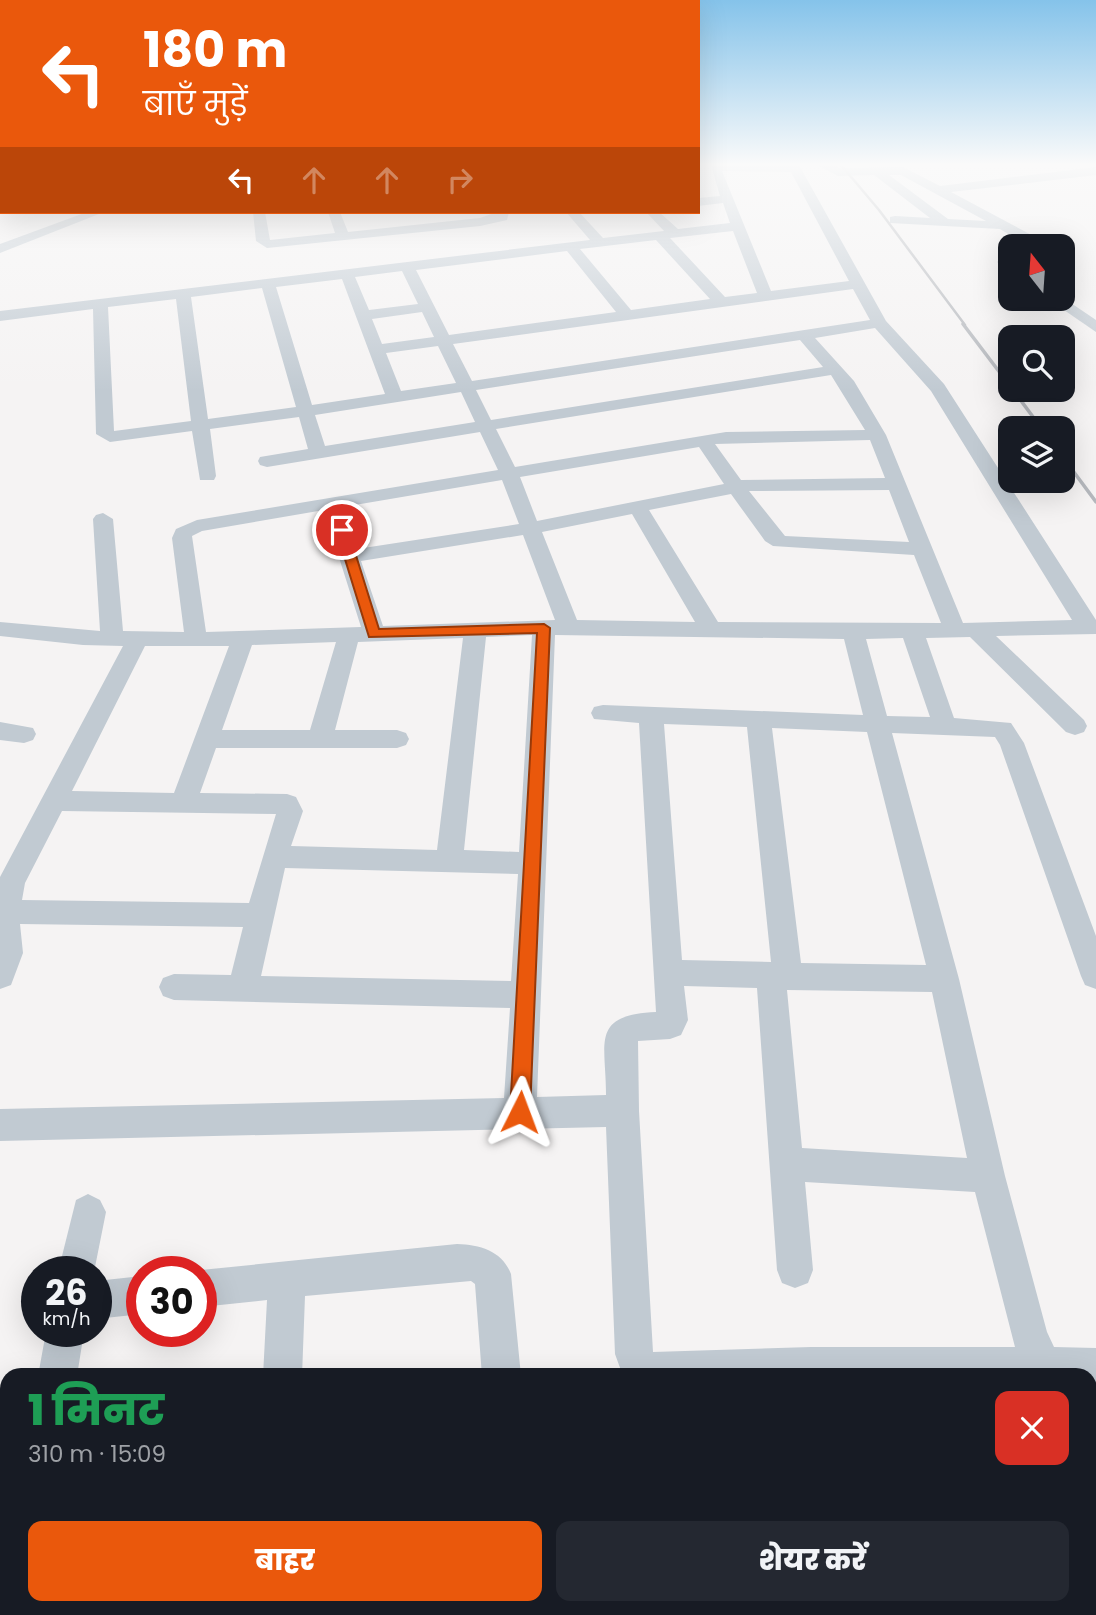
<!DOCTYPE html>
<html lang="hi">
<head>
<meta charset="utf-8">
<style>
  :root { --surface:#171b24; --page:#242831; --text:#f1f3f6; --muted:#9ea1a6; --accent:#ea580c }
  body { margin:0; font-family:Poppins,"Noto Sans Devanagari",sans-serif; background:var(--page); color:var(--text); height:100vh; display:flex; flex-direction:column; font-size:26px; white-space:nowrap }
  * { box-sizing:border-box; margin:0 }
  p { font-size:23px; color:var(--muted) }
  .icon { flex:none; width:38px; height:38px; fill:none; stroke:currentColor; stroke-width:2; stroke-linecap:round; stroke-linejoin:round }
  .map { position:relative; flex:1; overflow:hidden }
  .drawer { position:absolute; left:0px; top:1368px; width:1097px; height:247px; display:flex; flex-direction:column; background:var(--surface); border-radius:21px 21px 0 0; box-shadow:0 7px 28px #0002 }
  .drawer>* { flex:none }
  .top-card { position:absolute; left:0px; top:0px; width:700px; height:214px; box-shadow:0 7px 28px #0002; background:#ea580c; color:#fff; overflow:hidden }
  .needle { width:46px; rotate:343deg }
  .controls { position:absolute; left:998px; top:234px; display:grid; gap:14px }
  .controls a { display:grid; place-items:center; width:77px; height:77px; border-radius:14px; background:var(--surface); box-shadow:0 7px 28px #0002; font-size:35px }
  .speed { position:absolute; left:21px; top:1256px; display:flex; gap:14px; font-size:35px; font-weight:700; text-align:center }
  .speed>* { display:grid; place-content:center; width:91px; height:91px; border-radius:50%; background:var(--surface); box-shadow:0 7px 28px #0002; line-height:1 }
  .speed small { font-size:18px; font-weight:400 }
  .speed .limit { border:10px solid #d22; background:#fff; color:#111 }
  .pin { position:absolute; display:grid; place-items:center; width:60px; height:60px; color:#fff; margin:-30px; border:4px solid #fff; border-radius:50%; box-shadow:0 2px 7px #0007 }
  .me { position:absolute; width:77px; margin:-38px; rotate:3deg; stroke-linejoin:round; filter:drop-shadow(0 0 5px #0008) }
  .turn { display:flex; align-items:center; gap:24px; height:147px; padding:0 28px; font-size:32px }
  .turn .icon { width:91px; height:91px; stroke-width:2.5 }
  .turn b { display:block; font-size:49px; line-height:60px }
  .lanes { display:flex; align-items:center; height:66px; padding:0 28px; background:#0003; justify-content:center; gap:35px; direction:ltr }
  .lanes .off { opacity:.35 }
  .round { display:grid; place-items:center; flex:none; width:74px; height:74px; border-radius:14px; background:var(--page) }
  .head { display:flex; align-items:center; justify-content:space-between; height:119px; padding:0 28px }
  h1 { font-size:42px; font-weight:800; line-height:52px; color:#1e9e55 }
  .action { display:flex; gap:14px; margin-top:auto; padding:14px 28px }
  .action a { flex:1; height:80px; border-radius:14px; background:var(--accent); color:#fff; font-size:28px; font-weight:800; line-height:80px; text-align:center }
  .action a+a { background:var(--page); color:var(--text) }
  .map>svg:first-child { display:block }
</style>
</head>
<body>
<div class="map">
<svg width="1096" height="1615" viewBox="0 0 1096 1615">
  <rect width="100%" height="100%" fill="#f5f3f3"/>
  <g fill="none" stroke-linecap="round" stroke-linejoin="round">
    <path fill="#c1cad2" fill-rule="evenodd" d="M711,165H799L886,321L944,384L1096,620V634L996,636L1084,720L1087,726L1084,732L1075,735L1066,732L970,637L926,638L954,718L1011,723L1024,743L1096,936V989L1085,985L1081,976L1000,745L995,737L892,733L959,979L1005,1176L1047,1332L1054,1347L1096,1348V1386H1090V1376H623L615,1354L606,1127L0,1141V1109L504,1098L510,1008L174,1000L163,996L159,987L163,978L174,974L231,975L243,927L20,924L23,953L11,985L0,989V877L123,646L83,645L0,636V622L100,631L93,519L96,515L103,513L113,519L123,631L184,632L172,538L176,529L197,520L498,470L480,432L267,467L260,465L258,461L260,457L308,449L299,417L210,429L216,476L214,480H200L192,431L110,442L96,434L93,309L0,321V311L590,240L566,212H579L603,238L664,231L646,212H659L678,229L730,223L723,203L698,206V198L720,196ZM722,171L791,172L849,281L771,291ZM733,231L757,293L725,297L670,238ZM656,240L710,299L631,310L580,249ZM567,251L616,312L449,335L416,270ZM402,271L418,304L369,310L355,277ZM342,279L385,394L312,405L276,287ZM262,288L296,407L208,419L191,297ZM853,289L870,320L472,381L453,344ZM176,299L191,421L114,431L108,307ZM422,312L434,337L382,344L372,319ZM875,328L931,391L1072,620L963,623L886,435L854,381L815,338ZM800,340L823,367L491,420L476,390ZM438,346L456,383L401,391L386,353ZM831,375L865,430L726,432L515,467L496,429ZM461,392L475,422L325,446L315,415ZM870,440L885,478L741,480L715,444ZM699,447L724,484L537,521L520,477ZM502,480L519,524L357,549L343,507ZM889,490L909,542L785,536L749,491ZM731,494L765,541L773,546L914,555L941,623L718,622L649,510ZM324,510L361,627L206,632L192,536L202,531ZM632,514L695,622L577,620L542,532ZM523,535L555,620L383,626L361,561ZM532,635L519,852L464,850L486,637ZM555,635L844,639L863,715L603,705L594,707L591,713L594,719L639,723L656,1012C590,1015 606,1042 606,1095L537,1097ZM463,638L437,850L291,846L303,811L296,797L287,794L200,793L216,748H397L406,745L409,739L406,733L397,730H335L358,642ZM903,638L930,717L887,716L866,639ZM336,642L310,730H222L252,645ZM145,646H229L174,793L72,791ZM664,724L747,727L771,962L682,960ZM772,728L867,732L926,965L801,963ZM62,811L276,814L249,903L22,900L25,883ZM285,868L518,874L511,981L261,976ZM684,986L757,988L777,1270L782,1283L795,1288L808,1283L813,1270L805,1182L975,1192L1015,1347H811L653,1352L639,1111L638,1041L670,1039L681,1035L688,1020ZM787,990L932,992L967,1158L802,1148Z
      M817,165H832L840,168L903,167L940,186L1096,167V175L951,192L1039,239L1044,247H1030L1000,229L890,223V217L895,216L930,218L874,175L838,176ZM889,175H901L986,221L948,219Z
      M2,184V207L0,208V185Z
      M87,212H104L0,253V244Z
      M253,212H265L270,240L335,233L328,212H340L348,232L480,218L497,212H509L507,220L480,226L267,248L256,241Z
      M1010,253V273L997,262Z
      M1062,297L1096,320V332L1048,299Z
      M0,722L33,728L36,734L33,740L24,743L0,740Z
      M88,1194L100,1200L106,1212L94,1272H58L76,1200Z
      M457,1244C481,1245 502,1251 511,1274L521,1376H482L475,1284L471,1281L305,1296L302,1376H263L267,1300L201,1307V1272H197L201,1270Z
      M142,1276V1314L96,1319V1281Z
      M46,1332H84L77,1376H38Z
      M1090,1427L1096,1429V1475L1090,1473Z
      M7,1556V1608H34L33,1615H0V1557Z
      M248,1608H292L291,1615H247Z
      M495,1608H539V1615H495Z
      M709,1608H753L754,1615H710Z
      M921,1608H965L967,1615H923Z"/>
    <path stroke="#b5b8bd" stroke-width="2.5" d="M841,165L879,210L965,325"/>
    <path stroke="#b5b8bd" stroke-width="3.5" d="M963,324L1010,386
      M1013,390L1042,429
      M1062,456L1096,502"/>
  </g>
  <linearGradient id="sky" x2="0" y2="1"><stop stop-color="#85c3ea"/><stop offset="0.42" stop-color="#fafafa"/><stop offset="1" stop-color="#fafafa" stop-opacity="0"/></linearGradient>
  <rect width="1096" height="391" fill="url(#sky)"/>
  <path fill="#ea580c" stroke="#983908" stroke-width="2" d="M342,527L348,530L379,629L544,624L550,628L530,1112L527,1119L520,1122L513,1119L510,1112L537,633L369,637L336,530Z"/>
</svg>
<div class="controls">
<a><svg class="needle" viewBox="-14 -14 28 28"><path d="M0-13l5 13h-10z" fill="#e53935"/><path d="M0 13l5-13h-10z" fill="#9ea1a6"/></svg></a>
<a><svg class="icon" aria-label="search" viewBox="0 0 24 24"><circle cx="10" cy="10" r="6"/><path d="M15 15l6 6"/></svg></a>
<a><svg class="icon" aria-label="layers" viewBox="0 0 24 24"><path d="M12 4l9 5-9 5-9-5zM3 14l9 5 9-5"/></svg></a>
</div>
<div class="speed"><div>26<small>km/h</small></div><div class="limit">30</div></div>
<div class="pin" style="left:342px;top:530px;background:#d93025"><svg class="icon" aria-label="arrive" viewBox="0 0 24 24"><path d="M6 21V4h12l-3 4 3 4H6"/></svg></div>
<svg class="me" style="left:520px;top:1112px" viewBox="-20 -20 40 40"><path d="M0-17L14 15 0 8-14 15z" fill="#ea580c" stroke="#fff" stroke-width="4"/></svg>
<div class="top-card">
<div class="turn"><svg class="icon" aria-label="left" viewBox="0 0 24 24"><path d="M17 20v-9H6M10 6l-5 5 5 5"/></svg><div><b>180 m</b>बाएँ मुड़ें</div></div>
<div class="lanes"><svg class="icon" aria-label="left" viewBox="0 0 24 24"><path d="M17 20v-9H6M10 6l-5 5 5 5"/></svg><svg class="icon off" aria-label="ahead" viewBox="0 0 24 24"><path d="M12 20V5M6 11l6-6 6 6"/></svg><svg class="icon off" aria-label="ahead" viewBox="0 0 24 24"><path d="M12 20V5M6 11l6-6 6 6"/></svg><svg class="icon off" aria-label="right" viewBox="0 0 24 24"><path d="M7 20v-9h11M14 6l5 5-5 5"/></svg></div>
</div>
<section class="drawer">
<div class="head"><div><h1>1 मिनट</h1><p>310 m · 15:09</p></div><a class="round" style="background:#d93025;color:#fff"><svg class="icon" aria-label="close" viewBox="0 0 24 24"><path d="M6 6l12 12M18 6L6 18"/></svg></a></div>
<div class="action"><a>बाहर</a><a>शेयर करें</a></div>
</section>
</div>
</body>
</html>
